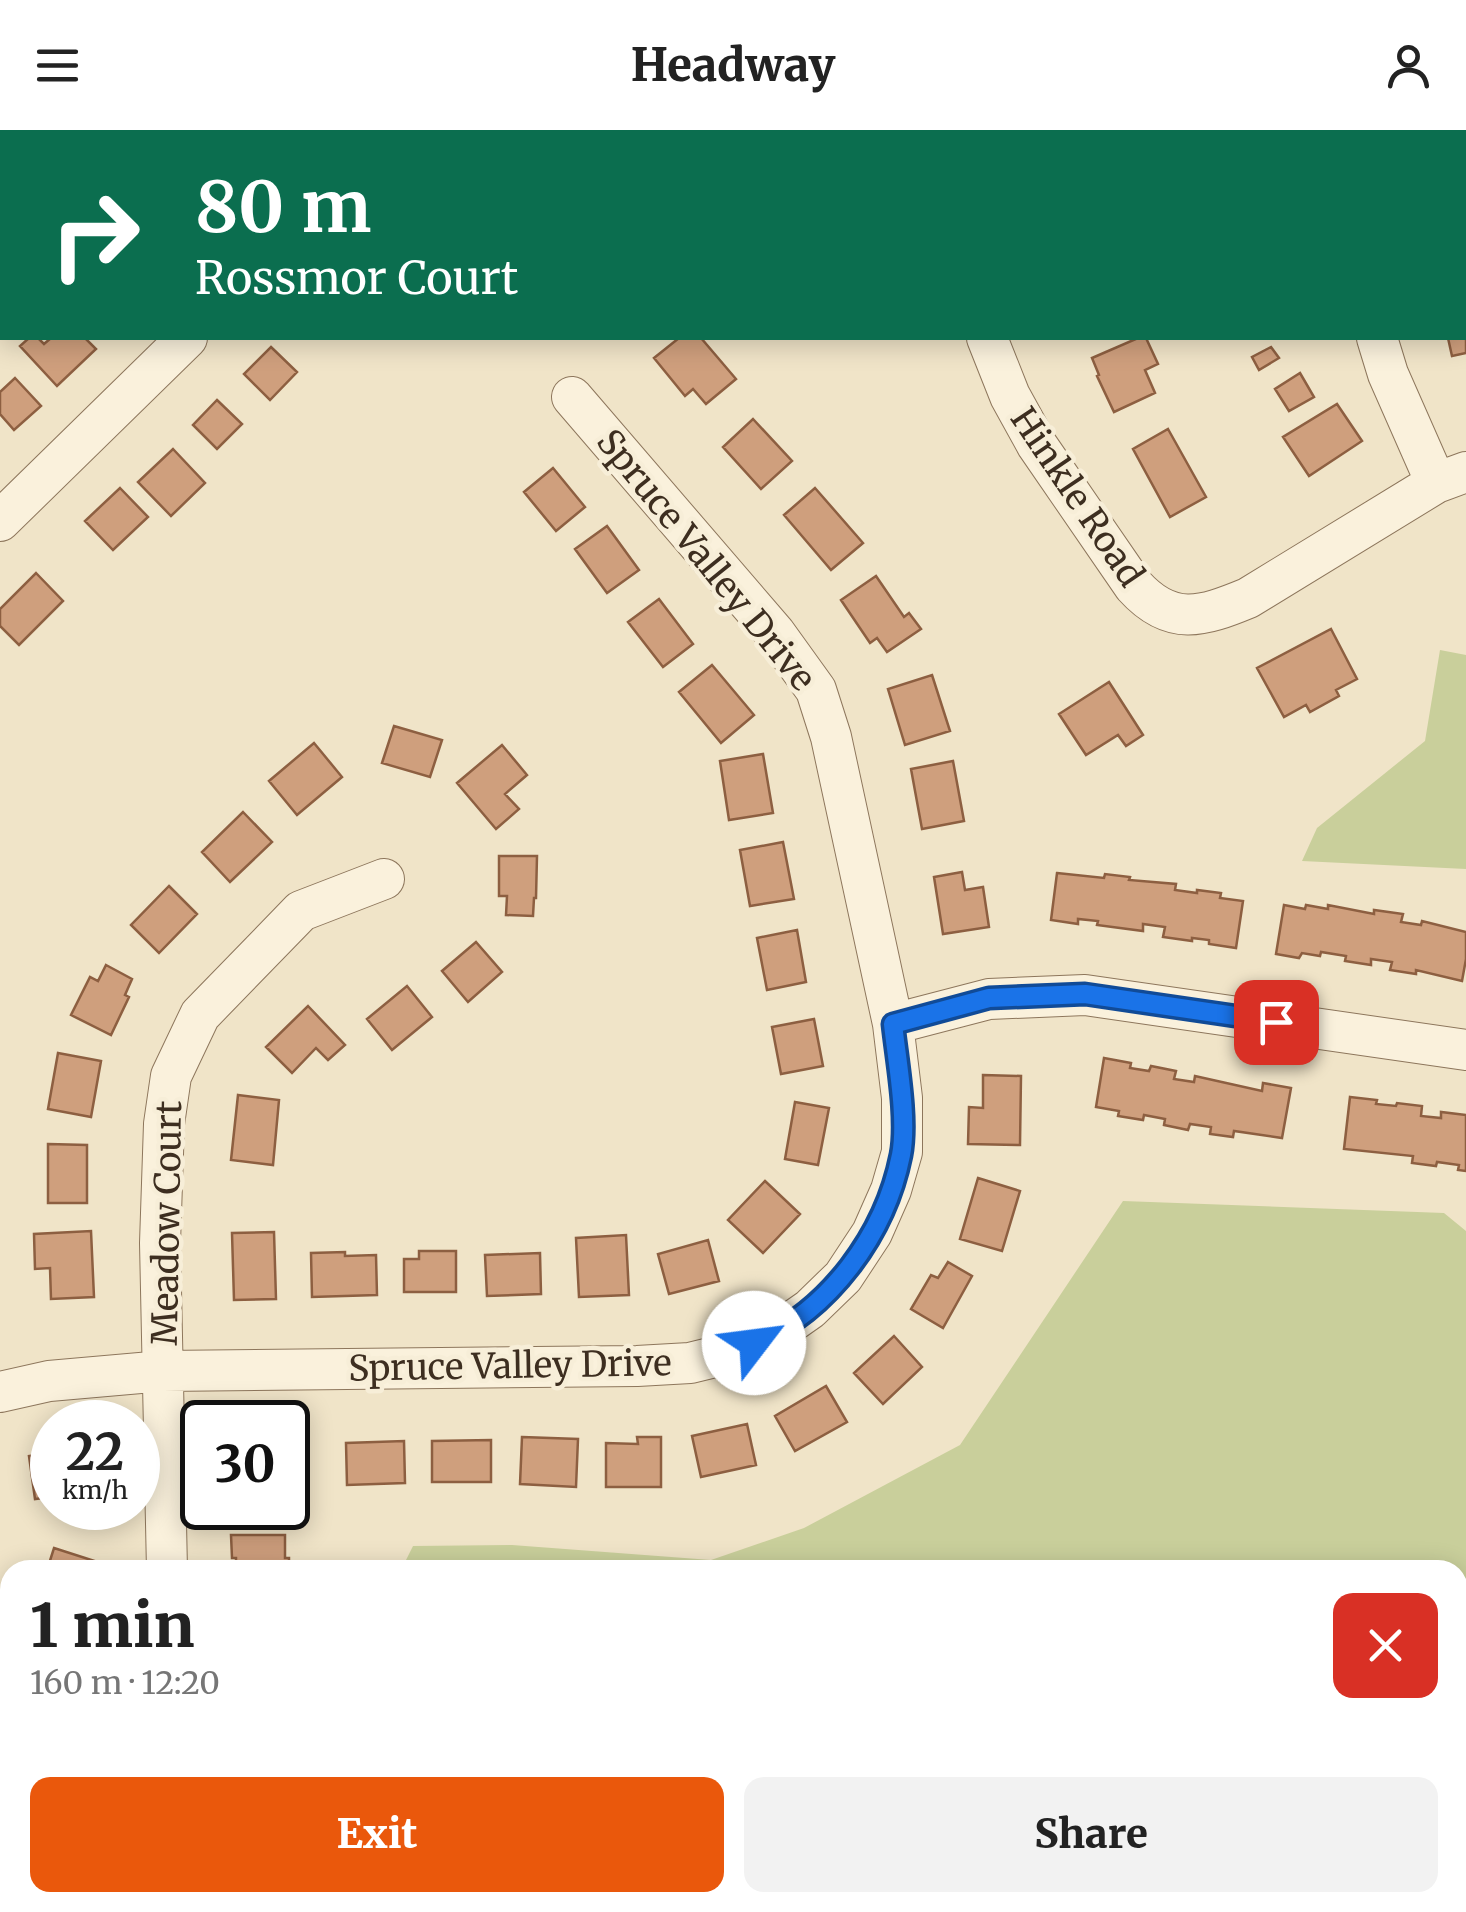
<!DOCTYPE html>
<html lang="en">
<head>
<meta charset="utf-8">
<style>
  :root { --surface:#fff; --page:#f2f2f2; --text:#222; --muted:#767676; --accent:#ea580c }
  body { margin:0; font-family:Merriweather,serif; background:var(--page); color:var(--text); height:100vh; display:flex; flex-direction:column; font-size:38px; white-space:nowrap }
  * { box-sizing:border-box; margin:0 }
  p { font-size:32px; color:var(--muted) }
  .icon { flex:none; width:55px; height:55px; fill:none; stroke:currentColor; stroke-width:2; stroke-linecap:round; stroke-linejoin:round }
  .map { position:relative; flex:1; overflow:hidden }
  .details { position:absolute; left:0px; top:1430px; width:1468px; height:352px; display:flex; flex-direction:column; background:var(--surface); border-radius:30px 30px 0 0; box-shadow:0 5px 25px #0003 }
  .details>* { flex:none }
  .hud { position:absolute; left:0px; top:0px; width:1468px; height:210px; box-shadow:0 5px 25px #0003; background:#0b6e4f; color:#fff; overflow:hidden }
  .speed { position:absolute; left:30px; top:1270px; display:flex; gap:20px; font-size:50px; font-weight:700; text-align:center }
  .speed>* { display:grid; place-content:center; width:130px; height:130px; border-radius:50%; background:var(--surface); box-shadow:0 5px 25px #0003; line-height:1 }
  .speed small { font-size:25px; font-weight:400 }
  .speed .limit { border:5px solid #111; border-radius:15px; background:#fff; color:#111 }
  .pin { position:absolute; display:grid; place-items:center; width:85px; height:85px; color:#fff; margin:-42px; border-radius:20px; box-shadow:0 5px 15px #0006 }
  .me { position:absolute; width:110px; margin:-55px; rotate:60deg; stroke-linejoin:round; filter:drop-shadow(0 0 8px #0008) }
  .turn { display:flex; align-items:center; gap:35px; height:210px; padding:0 30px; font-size:45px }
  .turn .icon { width:130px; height:130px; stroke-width:2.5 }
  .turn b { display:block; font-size:70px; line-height:85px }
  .round { display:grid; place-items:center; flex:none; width:105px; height:105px; border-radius:20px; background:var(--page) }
  .summary { display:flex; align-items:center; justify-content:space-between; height:170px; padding:0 30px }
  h1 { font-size:60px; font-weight:800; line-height:75px }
  .action { display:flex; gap:20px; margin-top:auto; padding:20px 30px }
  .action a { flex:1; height:115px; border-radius:20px; background:var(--accent); color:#fff; font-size:40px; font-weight:800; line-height:115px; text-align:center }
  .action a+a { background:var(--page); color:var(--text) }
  header { display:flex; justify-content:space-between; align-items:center; height:130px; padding:0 30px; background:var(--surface); font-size:45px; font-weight:800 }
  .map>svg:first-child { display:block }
</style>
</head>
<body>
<header><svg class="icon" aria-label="menu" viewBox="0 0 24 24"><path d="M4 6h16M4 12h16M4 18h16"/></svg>Headway<svg class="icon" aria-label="person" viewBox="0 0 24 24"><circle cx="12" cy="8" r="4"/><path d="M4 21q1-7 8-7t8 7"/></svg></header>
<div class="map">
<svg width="1466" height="1782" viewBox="0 0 1466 1782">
  <rect width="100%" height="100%" fill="#f0e4c8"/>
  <path fill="#c9cf9b" d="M1440,520L1466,525V739L1302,731L1317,698L1425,611Z
    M1123,1071L1444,1083L1466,1101V1641L1458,1636V1440H401L413,1416L512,1415L711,1430L804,1398L960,1315Z
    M243,1773V1772L701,1773L676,1782H235Z"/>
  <path fill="#cf9f7d" stroke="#8d5f41" stroke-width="2.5" d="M1466,122V223L1452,226L1448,208H1465Z
    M29,208H38L44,214L51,208H85L96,219L57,256L20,216Z
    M679,208H701L736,249L706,274L693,259L685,266L654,228Z
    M1138,208H1146L1158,234L1145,240L1155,263L1114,282L1097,246L1099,245L1092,228Z
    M271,217L297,242L270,270L244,244Z
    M1271,217L1279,228L1259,240L1252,227Z
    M1300,243L1314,267L1289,281L1275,259Z
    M15,248L41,276L14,300L0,284V262Z
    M217,270L242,294L217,319L193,295Z
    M1337,274L1362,311L1309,346L1283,307Z
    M753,289L792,331L761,359L723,317Z
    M1168,299L1206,367L1170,387L1133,319Z
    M173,319L205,353L171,386L138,352Z
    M553,338L585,377L556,401L524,362Z
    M120,358L148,387L113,420L85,391Z
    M815,358L863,413L831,440L784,385Z
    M607,396L639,440L607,463L575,419Z
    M36,443L63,471L19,515L0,496V479Z
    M876,446L904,487L909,483L921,499L887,522L877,508L870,513L841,470Z
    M659,469L693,514L663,537L628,492Z
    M1331,499L1357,549L1336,560L1339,566L1310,582L1306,575L1284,587L1257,538Z
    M712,535L754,585L721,613L679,562Z
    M932,545L950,601L905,615L888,559Z
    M1109,552L1143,605L1126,616L1118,605L1086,625L1059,584Z
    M394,596L442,610L430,647L382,633Z
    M314,613L342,647L297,685L269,651Z
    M502,615L527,645L505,664L519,679L496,699L457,653Z
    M763,624L773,683L729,690L720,631Z
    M953,631L964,691L922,699L911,639Z
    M243,682L272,712L230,752L202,722Z
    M783,712L794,769L750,776L740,720Z
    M499,726H537L536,768H534L533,786L506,785L507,766H499Z
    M962,742L965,760L983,757L989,797L943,804L934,747Z
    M1057,743L1104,748L1105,744L1130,747L1129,750L1176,754L1175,760L1197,763V760L1221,763L1220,768L1243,771L1236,818L1209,814V810L1192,808V811L1163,807L1165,797L1143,794V801L1097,795L1098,791L1078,789V794L1051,790Z
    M169,756L197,784L159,823L131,795Z
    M1284,775L1305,779L1306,775L1328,779V775L1374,784V780L1403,784L1401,792L1421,795L1422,791L1466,802V829L1462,851L1416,840V844L1390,840L1392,832L1371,829V835L1345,831L1346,826L1321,822L1320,826L1302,823L1299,828L1276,824Z
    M797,800L806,852L767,860L757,808Z
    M476,812L502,842L468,872L442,841Z
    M106,835L132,849L125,865L129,867L111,905L71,885L90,847L98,851Z
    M407,856L432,887L392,920L367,889Z
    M308,876L345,915L328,930L316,918L292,943L266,917Z
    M814,889L823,936L781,944L772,897Z
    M58,923L101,931L91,987L48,979Z
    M1104,928L1131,933L1130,938L1149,941L1151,936L1176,941L1174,949L1194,952L1195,946L1262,961L1263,953L1291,958L1282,1008L1234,1001L1233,1007L1210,1004L1211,997L1190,994L1188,1000L1164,995L1165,989L1144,985L1143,990L1118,986L1119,981L1096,977Z
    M983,945L1021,946L1020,1015L968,1014L969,977L983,978Z
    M238,965L279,970L273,1035L231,1030Z
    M1350,967L1377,970L1376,974L1396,976L1397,973L1422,976L1421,986L1441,988V982L1466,985V1041L1458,1040L1459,1035L1437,1032L1436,1036L1412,1033L1413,1026L1344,1019Z
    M795,972L829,978L818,1035L785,1029Z
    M48,1014L87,1015V1073H48Z
    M978,1048L1020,1061L1002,1121L960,1109Z
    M765,1051L800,1084L763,1123L728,1090Z
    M91,1101L94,1167L51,1169L50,1138L35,1139L34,1104Z
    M274,1102L276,1169L234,1170L232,1103Z
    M626,1105L629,1165L579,1167L576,1108Z
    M708,1110L719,1151L669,1164L658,1124Z
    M419,1121H456V1162H404V1129H419Z
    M345,1122V1126L376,1125L377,1165L312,1167L311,1123Z
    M540,1123L541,1164L487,1166L485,1125Z
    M948,1132L972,1146L943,1198L911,1179L931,1145L938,1148Z
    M894,1206L922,1237L883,1274L854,1243Z
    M826,1256L847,1292L795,1321L775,1286Z
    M747,1294L756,1335L701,1347L692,1306Z
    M522,1307L578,1309L576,1357L520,1354Z
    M637,1307H661V1357H606V1313L638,1314Z
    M491,1310V1352H432V1311Z
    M404,1311L405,1353L347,1355L346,1313Z
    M288,1316H304V1353H288Z
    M52,1323V1367L35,1369L29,1326Z
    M231,1405H285V1428H289V1440H236V1428H232Z
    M54,1418L104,1434L102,1440H47Z
    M56,1772H119L109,1782H47Z"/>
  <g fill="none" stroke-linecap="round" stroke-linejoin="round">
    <defs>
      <path id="minor" d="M888,0L889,2
        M395,2L398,0
        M1391,2L1392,0
        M987,208L1010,266L1037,315L1134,456C1171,497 1202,487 1248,468L1436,353L1466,342
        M1377,208L1388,244L1436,353
        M0,391L187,208
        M893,894L989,869L1085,865L1466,920
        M0,1262L49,1251L163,1241L637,1236L690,1233L735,1222L773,1205L810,1179L843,1147L872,1103L891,1060L902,1022V968L893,894L831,607L816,560L775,503L572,267
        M167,1440L160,1113L164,994L171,946L200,885L301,781L384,749
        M0,1738L10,1728"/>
    </defs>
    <use href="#minor" stroke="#8d765c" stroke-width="42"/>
    <use href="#minor" stroke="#faf1dc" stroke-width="40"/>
  </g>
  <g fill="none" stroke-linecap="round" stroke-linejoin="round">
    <defs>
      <path id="route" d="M754,1213C829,1181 885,1105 901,1025C908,989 897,931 893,894L989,868L1085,864L1276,892"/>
    </defs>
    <use href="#route" stroke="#114b97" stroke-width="25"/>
    <use href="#route" stroke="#1a73e8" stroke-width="18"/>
  </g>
  <g text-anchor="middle" stroke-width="9" stroke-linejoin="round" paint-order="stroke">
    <g font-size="35" fill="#3d2e20" stroke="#f7eed8">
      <text transform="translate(1077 367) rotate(56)" y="12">Hinkle Road</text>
      <text transform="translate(706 430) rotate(51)" y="12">Spruce Valley Drive</text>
      <text transform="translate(167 1093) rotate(-89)" y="12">Meadow Court</text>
      <text transform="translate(510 1236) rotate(-1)" y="12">Spruce Valley Drive</text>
    </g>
  </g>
</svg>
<div class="speed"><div>22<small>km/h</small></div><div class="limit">30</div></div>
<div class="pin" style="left:1276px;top:892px;background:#d93025"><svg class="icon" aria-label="arrive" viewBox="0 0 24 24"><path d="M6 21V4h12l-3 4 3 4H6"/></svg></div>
<svg class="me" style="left:754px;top:1213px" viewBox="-20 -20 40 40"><circle r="19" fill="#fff"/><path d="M0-13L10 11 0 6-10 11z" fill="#1a73e8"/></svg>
<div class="hud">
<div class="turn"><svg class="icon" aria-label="right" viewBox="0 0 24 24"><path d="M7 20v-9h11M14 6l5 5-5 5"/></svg><div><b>80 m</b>Rossmor Court</div></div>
</div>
<section class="details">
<div class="summary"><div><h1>1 min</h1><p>160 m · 12:20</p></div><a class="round" style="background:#d93025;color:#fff"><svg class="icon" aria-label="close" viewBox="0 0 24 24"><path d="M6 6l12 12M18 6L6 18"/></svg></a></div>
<div class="action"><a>Exit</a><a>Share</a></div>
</section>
</div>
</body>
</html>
